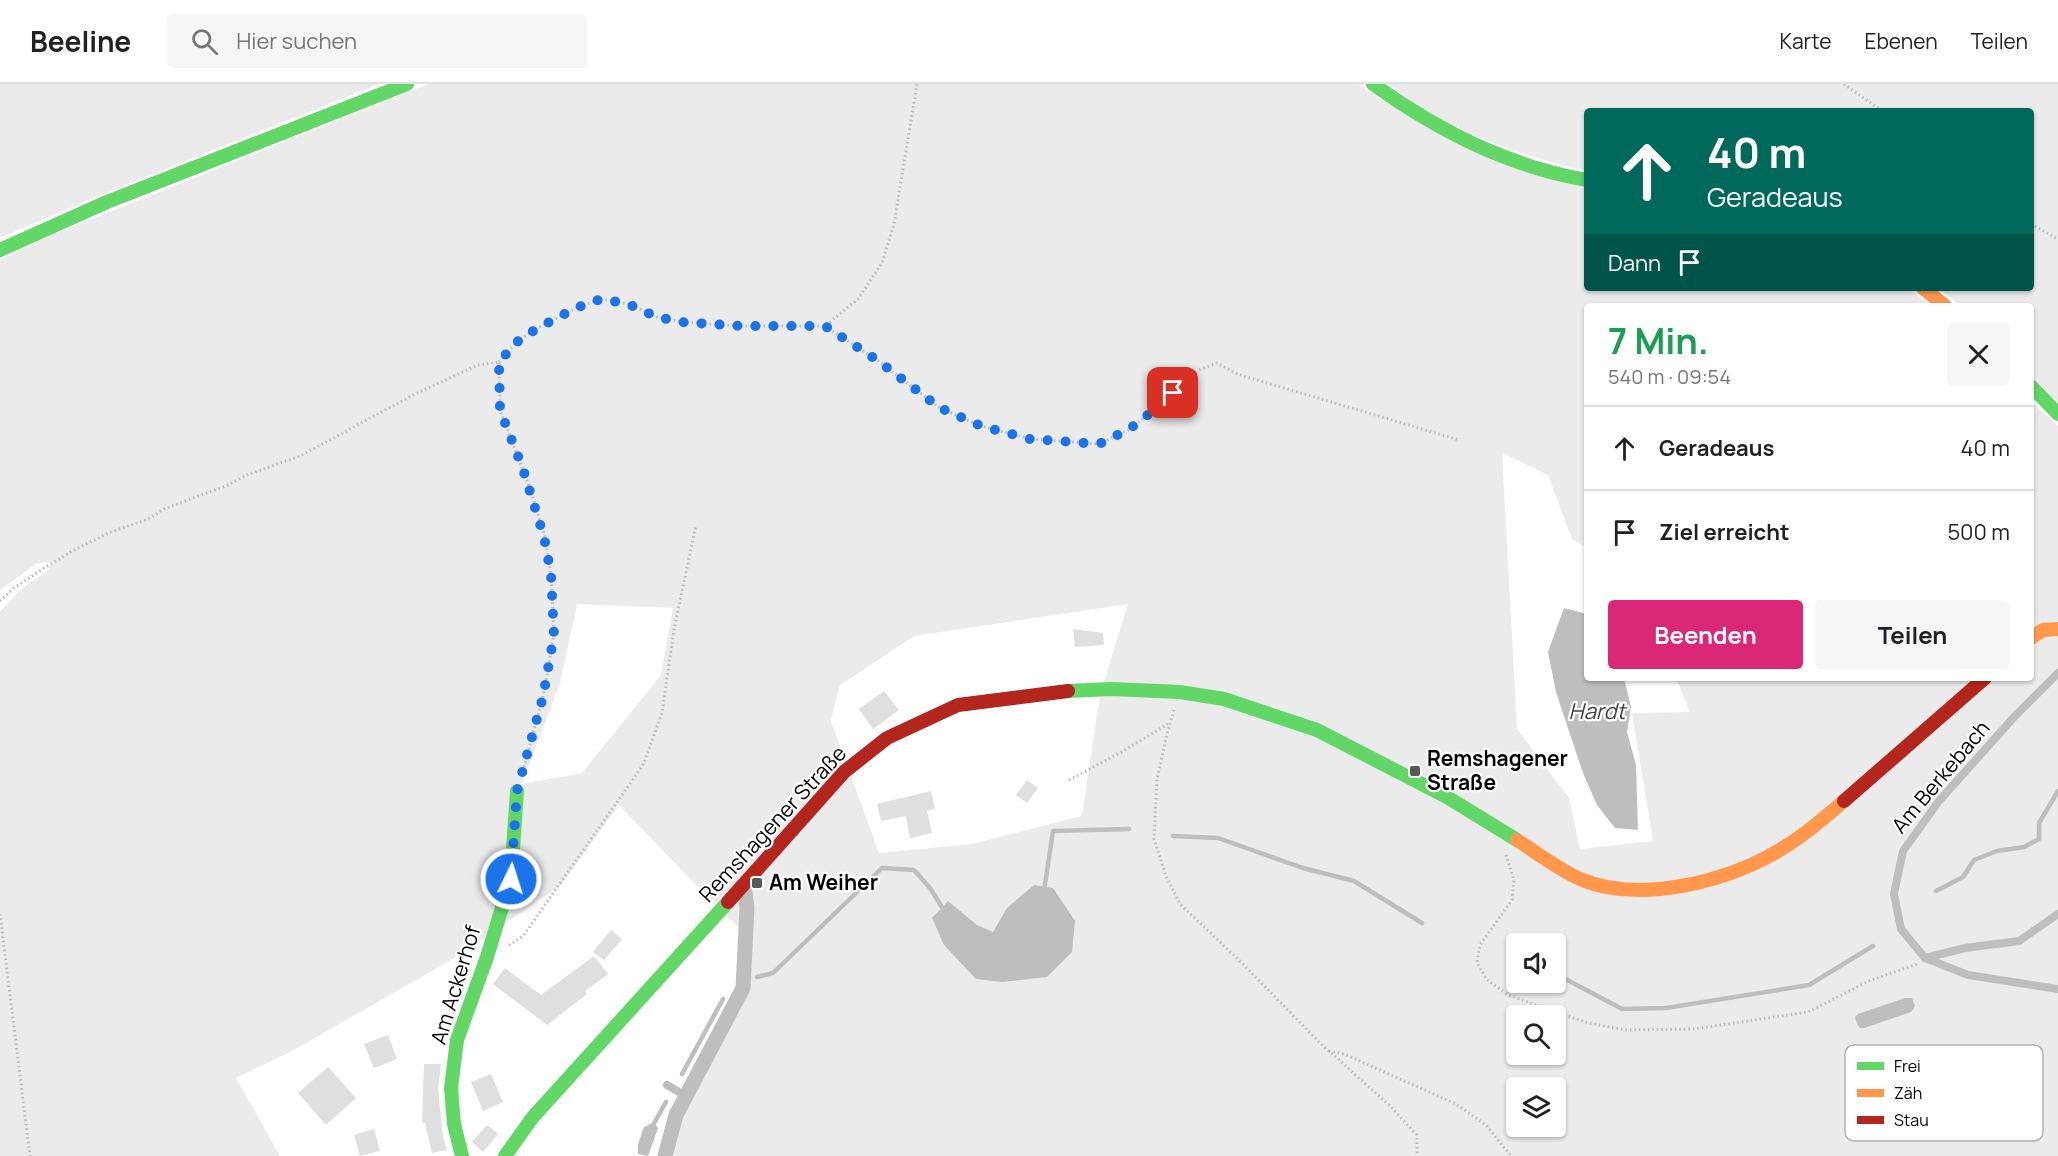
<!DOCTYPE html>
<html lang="de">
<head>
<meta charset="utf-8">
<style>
  :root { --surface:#fff; --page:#f6f6f6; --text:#202124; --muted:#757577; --line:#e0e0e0; --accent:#db2777 }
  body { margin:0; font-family:Manrope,sans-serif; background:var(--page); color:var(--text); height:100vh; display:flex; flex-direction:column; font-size:22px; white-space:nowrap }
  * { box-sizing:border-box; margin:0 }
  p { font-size:20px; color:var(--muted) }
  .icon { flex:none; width:33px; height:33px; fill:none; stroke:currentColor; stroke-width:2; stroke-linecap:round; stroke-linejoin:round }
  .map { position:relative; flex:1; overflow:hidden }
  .sheet { position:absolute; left:1584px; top:219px; width:450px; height:378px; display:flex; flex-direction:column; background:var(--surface); border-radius:6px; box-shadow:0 2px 4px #0004 }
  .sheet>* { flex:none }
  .guide { position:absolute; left:1584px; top:24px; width:450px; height:183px; border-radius:6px; box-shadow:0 2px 4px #0004; background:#00695c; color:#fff; overflow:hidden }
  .fabs { position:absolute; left:1506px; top:849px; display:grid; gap:12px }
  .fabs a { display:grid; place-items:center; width:60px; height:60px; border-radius:6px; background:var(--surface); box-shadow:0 2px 4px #0004; font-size:30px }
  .pin { position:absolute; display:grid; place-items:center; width:51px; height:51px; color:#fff; margin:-26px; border-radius:12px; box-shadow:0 3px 9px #0006 }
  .me { position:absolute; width:66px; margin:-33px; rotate:4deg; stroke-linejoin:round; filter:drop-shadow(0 0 4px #0008) }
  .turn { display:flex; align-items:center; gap:21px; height:126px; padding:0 24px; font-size:27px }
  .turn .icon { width:78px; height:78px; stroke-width:2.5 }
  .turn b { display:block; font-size:42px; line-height:51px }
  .then { display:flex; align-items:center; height:57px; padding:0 24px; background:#0003; gap:12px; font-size:22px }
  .round { display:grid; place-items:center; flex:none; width:63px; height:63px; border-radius:6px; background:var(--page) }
  .head { display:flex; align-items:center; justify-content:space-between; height:102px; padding:0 24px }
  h1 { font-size:36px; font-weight:700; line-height:45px; color:#1e9e55 }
  .button { display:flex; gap:12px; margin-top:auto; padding:12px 24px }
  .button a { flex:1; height:69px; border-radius:6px; background:var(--accent); color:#fff; font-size:24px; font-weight:700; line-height:69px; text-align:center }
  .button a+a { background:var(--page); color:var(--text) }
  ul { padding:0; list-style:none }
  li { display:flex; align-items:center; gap:18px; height:84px; padding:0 24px; border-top:2px solid var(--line) }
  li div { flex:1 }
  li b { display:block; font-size:22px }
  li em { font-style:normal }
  header { display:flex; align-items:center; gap:36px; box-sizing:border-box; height:84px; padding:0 30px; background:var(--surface); border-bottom:2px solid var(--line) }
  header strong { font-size:28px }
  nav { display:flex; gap:33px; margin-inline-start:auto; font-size:21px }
  .search { width:420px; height:54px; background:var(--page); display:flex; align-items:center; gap:15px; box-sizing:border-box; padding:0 21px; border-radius:6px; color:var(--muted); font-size:22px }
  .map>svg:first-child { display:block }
</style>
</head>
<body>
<header>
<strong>Beeline</strong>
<div class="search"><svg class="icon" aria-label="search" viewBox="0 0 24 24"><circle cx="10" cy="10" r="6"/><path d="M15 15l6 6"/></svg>Hier suchen</div>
<nav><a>Karte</a><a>Ebenen</a><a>Teilen</a></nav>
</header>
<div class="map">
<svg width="2058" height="1072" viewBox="0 0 2058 1072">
  <rect width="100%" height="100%" fill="#fff"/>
  <path fill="#ebebeb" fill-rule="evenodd" d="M0,0H379L103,110L0,154Z
    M428,0H1359L1380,16L1587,106V204H1907L1932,222H1587V464L1572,455L1548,391L1502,369L1517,645L1569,714L1580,765L1653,757L1632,629L1690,628L1676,594H2031V317L2058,342V1072H676L670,1069L679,1034L746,906L750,853L724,830L619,721L561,801L456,873L294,966L236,994L280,1072H0V528L18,508L48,486L54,478L37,479L0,506V176L47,153ZM577,520L673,524L661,591L582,689L522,700L560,599ZM1128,520L1100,611L1082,732L972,760L879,769L831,637L839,602L914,552ZM1516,860H1556V898H1516ZM1516,932H1556V970H1516ZM1516,1004H1556V1042H1516Z
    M1389,0H2058V318L2031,291V222H1961L1938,204H2031V27H1587V87C1531,75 1477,56 1427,27C1414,20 1401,9 1389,0Z"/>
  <path fill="#bebebe" d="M1564,524L1587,530V594H1624L1631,623L1627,648L1636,681L1638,746L1615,744L1597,721L1583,689L1556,608L1548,568Z
    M1034,801L1053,804L1075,837L1072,868L1047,893L1002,898L976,895L944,861L932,834L948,817L977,841L993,848L1007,824Z
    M1905,914H1912L1915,922L1911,928L1864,944H1860L1857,940L1855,933L1858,930Z
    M654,1038L658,1044L648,1072L638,1070V1060L644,1043Z"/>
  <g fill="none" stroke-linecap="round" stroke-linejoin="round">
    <path stroke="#bebebe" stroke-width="4.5" d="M1173,752L1218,754L1303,784L1354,797L1422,839
      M1044,807L1053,747L1129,745
      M1936,807L1963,793L1974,776L1997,767L2024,763L2039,755V739L2058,707
      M1514,880L1516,881
      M1556,890L1622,925L1666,924L1809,901L1873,862
      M757,893L773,889L882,784L914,786L930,804L945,828
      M682,990L723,915
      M653,1041L666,1018"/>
  </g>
  <path fill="#dfdfdf" d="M1073,545L1103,549L1104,561L1075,563Z
    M884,607L899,626L873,645L859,625Z
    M1027,696L1038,704L1027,719L1016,711Z
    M931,707L935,725L927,727L932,749L910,754L906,732L881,737L877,720Z
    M611,846L622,855L604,876L593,868Z
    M594,872L608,890L585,907L587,910L547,941L493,900L505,884L541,911Z
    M388,951L397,975L374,984L364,960Z
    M424,980H441L438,1005L443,1053L447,1066L432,1069L425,1039H422Z
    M328,983L356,1014L326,1041L298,1009Z
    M491,990L503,1018L483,1027L471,998Z
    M487,1041L498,1050L483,1068L472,1058Z
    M374,1045L380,1067L360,1072L354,1051Z"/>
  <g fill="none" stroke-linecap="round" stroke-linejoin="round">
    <path stroke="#b9b9b9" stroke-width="3" stroke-dasharray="1.5 3" stroke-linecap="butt" d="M1844,0L1882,27
      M2031,140L2058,155
      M825,242L877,276L940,324L981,342L1031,355L1099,360L1128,346L1165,318L1180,299L1199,286L1217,279L1237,290L1459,356
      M499,278L517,258L536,245L576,224L601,215L628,220L657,233L681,238L740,242H825L858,215L882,179L894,140L917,0
      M0,517L14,504L44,484L76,465L111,448L148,435L164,425L228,401L247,391L300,372L415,310L478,281L499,278L500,326L530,404L545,453L551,490L554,551L543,613L522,691
      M1174,626L1167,650L1157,695L1154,755L1166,792L1180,820L1243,880L1319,958L1389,1021L1417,1051V1072
      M1069,696L1118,670L1168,640
      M1506,771L1514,796L1512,816L1480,861L1477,878L1486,895L1508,911L1588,939L1626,946L1694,945L1808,928L1869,897L1917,880
      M0,830L30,1072
      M509,861L523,852L643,681L662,629L674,545L696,441
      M1329,967L1344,970L1456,1020L1486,1041L1511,1072"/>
    <path stroke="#bebebe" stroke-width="8" d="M2058,589L2015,632L1939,717L1903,767L1894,810L1901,845L1925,874L1968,891L2058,905
      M1925,874L1965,864L2019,857L2058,830
      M667,1001L686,1012"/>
    <path stroke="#bebebe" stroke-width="15" d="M665,1072L676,1031L743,904L747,824L744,801"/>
    <path stroke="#63d668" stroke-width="14" d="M1373,0C1439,47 1507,82 1587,96
      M0,166L107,118L407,0
      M2031,302L2058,330
      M1068,607L1111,605L1180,608L1224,615L1317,646L1447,713L1517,756
      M462,1072L454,1040L451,1004L457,956L487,873L511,794L517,707
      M505,1072L533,1033L728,818"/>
    <path stroke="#ff974d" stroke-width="14" d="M1923,204L1945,222
      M2031,554L2043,546L2058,545
      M1517,756C1537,769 1558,785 1580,795C1639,820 1725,798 1778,767C1802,753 1823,735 1844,717"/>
    <path stroke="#b3261e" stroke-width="14" d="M1844,717L1985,594
      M728,818L844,688L887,654L958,621L1068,607"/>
  </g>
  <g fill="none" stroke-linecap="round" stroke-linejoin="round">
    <path stroke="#1a73e8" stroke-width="10" stroke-dasharray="0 18" d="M511,795L517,707L543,613L554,551L551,490L544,453L523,385L500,326L499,278L517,258L536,245L576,224L601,215L628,220L657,233L681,238L740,242H825L877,276L940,324L981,342L1030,355L1099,360L1128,346L1165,318L1173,309"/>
  </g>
  <g fill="#595959" stroke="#fff" stroke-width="2">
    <rect x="1409" y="681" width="12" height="12" rx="3"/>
    <rect x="751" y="793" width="12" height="12" rx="3"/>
  </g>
  <g text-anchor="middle" stroke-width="4.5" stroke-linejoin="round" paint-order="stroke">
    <g font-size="21" font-weight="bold" fill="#000" stroke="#fff" text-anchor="start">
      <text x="1427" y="682">Remshagener<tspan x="1427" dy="24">Straße</tspan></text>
      <text x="769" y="806">Am Weiher</text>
    </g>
    <g font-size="21" fill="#000" stroke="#fff">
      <text transform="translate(1941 693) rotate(-50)" y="7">Am Berkebach</text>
      <text transform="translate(773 740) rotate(-47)" y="7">Remshagener Straße</text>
      <text transform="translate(456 901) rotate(-73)" y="7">Am Ackerhof</text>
    </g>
    <g font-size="22" font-style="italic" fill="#434343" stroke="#fff">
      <text x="1597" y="635">Hardt</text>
    </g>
  </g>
  <rect x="1845" y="961" width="198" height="96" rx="9" fill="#fff" stroke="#b2b2b2" stroke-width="1.5"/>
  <rect x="1857" y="978" width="27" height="8" fill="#63d668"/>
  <rect x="1857" y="1005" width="27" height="8" fill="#ff974d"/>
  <rect x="1857" y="1032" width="27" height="8" fill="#b3261e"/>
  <g font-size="16" fill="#000">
    <text x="1894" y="988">Frei</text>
    <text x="1894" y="1015">Zäh</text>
    <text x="1894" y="1042">Stau</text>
  </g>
</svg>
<div class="fabs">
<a><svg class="icon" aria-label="sound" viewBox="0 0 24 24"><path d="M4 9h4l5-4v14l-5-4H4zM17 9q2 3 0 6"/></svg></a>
<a><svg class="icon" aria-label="search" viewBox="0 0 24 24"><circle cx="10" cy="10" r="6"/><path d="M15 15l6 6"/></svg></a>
<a><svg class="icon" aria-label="layers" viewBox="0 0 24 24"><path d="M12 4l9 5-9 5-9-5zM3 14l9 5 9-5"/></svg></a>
</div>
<div class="pin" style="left:1173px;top:309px;background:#d93025"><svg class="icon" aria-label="arrive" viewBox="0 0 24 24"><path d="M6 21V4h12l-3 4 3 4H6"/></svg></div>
<svg class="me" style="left:511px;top:795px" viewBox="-20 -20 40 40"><circle r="17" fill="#1a73e8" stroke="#fff" stroke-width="3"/><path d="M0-11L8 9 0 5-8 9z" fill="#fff"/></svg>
<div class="guide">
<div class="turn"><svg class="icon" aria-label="ahead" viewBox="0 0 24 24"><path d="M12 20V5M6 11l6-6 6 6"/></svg><div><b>40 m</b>Geradeaus</div></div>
<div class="then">Dann<svg class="icon" aria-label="arrive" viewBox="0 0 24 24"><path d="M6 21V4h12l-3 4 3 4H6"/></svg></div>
</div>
<section class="sheet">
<div class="head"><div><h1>7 Min.</h1><p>540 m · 09:54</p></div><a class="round"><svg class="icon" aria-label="close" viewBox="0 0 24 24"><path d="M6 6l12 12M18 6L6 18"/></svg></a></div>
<ul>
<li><svg class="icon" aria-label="ahead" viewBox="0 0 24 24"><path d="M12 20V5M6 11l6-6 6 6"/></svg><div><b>Geradeaus</b></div><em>40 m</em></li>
<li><svg class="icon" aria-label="arrive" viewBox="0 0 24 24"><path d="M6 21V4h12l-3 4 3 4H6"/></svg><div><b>Ziel erreicht</b></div><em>500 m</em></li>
</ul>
<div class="button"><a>Beenden</a><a>Teilen</a></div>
</section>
</div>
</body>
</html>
